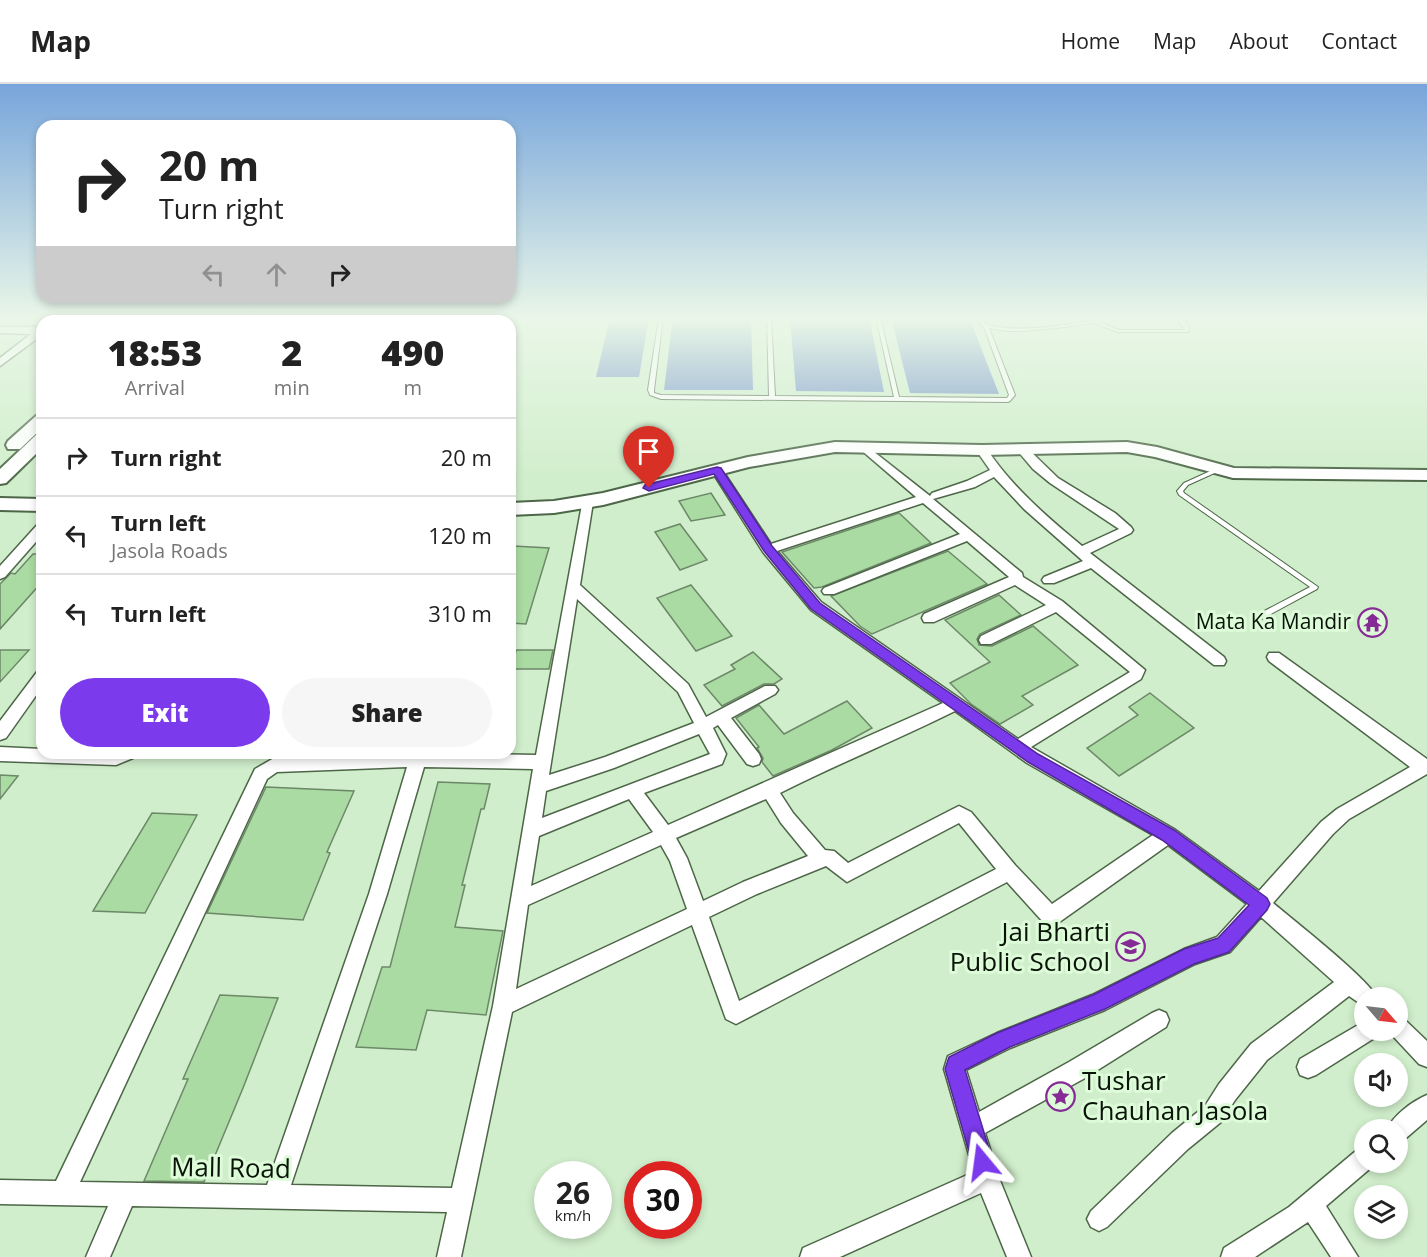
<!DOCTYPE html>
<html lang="en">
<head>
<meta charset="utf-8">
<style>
  :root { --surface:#fff; --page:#f6f6f6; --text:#222; --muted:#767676; --line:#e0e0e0; --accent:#7c3aed }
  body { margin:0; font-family:"Open Sans",sans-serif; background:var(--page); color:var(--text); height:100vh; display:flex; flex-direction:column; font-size:22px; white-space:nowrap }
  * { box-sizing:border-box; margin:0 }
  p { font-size:20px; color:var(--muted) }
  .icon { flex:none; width:33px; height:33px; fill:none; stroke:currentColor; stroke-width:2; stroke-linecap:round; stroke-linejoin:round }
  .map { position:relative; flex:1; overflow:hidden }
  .side { position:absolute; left:36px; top:231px; width:480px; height:444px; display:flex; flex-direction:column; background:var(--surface); border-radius:18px; box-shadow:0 3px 9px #0003 }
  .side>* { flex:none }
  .guide { position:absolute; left:36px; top:36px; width:480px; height:183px; border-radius:18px; box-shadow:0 3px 9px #0003; background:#fff; color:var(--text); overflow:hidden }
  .needle { width:39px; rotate:118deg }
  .tools { position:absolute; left:1354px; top:903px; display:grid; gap:12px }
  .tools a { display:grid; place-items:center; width:54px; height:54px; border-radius:50%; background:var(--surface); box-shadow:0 3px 9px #0003; font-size:30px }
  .speed { position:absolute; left:534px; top:1077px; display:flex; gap:12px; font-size:30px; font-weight:700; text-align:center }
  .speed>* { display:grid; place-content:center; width:78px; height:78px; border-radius:50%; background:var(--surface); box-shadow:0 3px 9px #0003; line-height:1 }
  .speed small { font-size:15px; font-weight:400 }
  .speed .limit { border:9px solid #d22; background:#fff; color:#111 }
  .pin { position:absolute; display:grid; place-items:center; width:51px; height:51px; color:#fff; margin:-62px -26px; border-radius:50% 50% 50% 0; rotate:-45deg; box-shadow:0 0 6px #0007 }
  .pin .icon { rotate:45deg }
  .me { position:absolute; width:66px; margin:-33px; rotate:344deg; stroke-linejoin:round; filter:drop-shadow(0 0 4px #0008) }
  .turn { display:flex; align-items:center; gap:21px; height:126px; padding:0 24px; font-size:27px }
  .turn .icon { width:78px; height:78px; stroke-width:2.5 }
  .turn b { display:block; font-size:42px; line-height:51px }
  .lanes { display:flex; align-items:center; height:57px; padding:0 24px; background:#0003; justify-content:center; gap:30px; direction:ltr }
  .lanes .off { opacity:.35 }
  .eta { display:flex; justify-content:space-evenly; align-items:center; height:102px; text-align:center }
  .eta b { font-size:36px; font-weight:800; line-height:42px }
  .action { display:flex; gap:12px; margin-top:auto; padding:12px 24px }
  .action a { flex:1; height:69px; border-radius:36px; background:var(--accent); color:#fff; font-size:24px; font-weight:800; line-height:69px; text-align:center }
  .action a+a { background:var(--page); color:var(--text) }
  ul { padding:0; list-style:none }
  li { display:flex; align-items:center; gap:18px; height:78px; padding:0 24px; border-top:2px solid var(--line) }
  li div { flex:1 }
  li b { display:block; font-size:22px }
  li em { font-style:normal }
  header { display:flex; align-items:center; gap:36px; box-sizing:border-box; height:84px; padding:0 30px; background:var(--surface); border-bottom:2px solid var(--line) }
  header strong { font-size:28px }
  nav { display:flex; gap:33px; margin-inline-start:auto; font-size:21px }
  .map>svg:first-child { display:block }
</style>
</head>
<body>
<header>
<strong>Map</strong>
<nav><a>Home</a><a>Map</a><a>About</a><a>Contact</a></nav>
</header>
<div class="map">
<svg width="1427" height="1173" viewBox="0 0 1427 1173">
  <rect width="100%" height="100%" fill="#d0eecb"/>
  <path fill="#d6b1dd" d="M192,233H480L478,237H189Z"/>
  <path fill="#6f8fc8" d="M610,233H649L639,293H596Z
    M673,233H751L753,306H664Z
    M790,233H869L884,308L796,307Z
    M891,233H969L999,310L910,309Z"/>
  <path fill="#aadba2" stroke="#6d8869" stroke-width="1.5" d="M711,409L725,431L691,437L679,417Z
    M899,429L931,459L822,503L814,504L782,468Z
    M680,440L707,476L680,486L655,448Z
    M513,462L549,464L526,540L510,539V470Z
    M948,467L987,500L872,550L860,542L831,512Z
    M33,470H42V498L0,545V500L11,489L15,490Z
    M691,501L732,552L696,567L657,514Z
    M999,511L1021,531L980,550L977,555L979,561L992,562L1033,542L1078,581L1022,612L1033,621L1000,640L971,620L950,599L990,578L945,536Z
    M0,566H29L0,598Z
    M516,566H553L549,585H512Z
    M753,568L782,595L774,600H764L722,622L704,601L735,585L731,581Z
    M1150,609L1194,644L1119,692L1087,664L1138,631L1129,623Z
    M847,617L872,644L832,666L773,692L762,678L763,674L757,664L759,663L736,634L759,621L784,650Z
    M0,691L18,692L0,715Z
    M438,698L490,700L484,725H481L462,801H465L455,843L503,847L486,931L427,926L416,966L356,963L382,883H390Z
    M266,703L354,707L327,768L330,769L303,836L207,829Z
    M152,729L197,731L145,829L93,827Z
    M220,911L278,914L243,1004L204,1098L144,1097L188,995H183Z"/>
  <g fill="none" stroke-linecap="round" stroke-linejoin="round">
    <defs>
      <path id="lane" d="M659,233H663L654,306V309L661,311L769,312L767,233H771L775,312L894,313L876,233H880L899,313L1007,314L1009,311L984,243L981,241L978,233H982L985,240C1018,250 1063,241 1096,236L1097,233H1102L1099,238L1119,246H1185L1175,233H1180L1189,243V247L1187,248H1118L1093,239L1057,244L1022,247H1006L989,244L1015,311L1010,317L1008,318L661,315L650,311L648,306Z
        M1217,384L1220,386L1219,387L1188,401L1183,407L1184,409L1318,503L1317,505L1256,538L1253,537L1252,535L1253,533L1310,503L1179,411L1177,407L1184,399Z"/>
      <path id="street" d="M51,233H61L58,237H48Z
        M0,243H42V251L0,282V274L31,250L0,249Z
        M864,360L930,412L932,409L967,397L990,386L976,366L982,363L986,364C1012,403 1046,432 1082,462L1119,445L1050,399L1033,385L1016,365L1018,363H1026L1058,394L1115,429L1131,443L1133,446L1131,449L1090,469L1224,573L1226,577L1224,581H1214L1091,484L1054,499H1044L1042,496L1044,493L1083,477L1024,425L994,393L975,403L933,415L1022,489L1023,493L1062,517L1145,586L1141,595L1031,663L1174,745L1259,807L1321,738L1337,725L1410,683L1269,577L1267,573L1269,569H1279L1427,675V690L1349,735L1333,750L1273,819C1293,836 1370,896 1377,914H1365V923L1349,912L1267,976L1235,1016L1221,1038L1188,1065L1107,1143L1099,1147L1091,1143L1087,1135L1091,1127L1172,1049L1205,1022L1219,1000L1251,960L1334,898L1261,833L1230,868L1195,880L1105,926L1010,964L966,986L979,1028L1069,978L1152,929L1159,926L1166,929L1169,936L1166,943L1085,994L985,1049L999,1094L1031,1173H1007L981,1109L840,1173H800L803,1164L974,1088L944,985L948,972L997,949L1092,911L1184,865L1217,853L1247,820L1168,761L1058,839L1051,841L1044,839L1007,798L736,940L726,935L692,841L512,928L461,1173H437L447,1128L132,1122L110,1173H86L108,1122L0,1120V1096L56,1097L255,685L274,674L412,669L536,671L583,415H591L593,418L580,501L688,600L706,633L765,602H775L778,606L775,610L731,634L759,670L761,675L759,680L753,682L747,680L718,641L713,644L726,670L722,680L644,709L668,741L943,619L811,526L763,468L711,386L717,382L721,384L771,460L916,413L860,365V361ZM923,419L960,450L824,504L822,507L824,510H834L967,457L1009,493L924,530L922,534L924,538H934L1015,501L1046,521L981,552L979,556L981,560H991L1056,528L1130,588L1018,655L821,518L777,467ZM577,515L678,608L694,639L605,673L549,691ZM955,627L1027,679L1153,751L1052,820L1015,781L971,728L959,722L953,725L848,779L834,767L825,766L793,729L780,709C837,680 897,656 955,627ZM699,650L710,670L542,734L546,707L614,684ZM407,683L369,810L267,1101L80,1098L267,695L277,688ZM424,683L533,685L493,922L452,1104L291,1101L387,810ZM629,715L653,748L531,802L539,752ZM766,715L781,739L808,772L743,798L703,817L687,774L676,754ZM959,739L996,785L739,917L709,833L757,810L826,782L847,798ZM661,761L670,777L687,825L516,905L528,821Z
        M42,439V451L5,493L0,495V482L38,440Z
        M42,586V603L6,654L0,656V637L37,588Z
        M0,663L42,665V669H135L133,674L116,681L0,677Z
        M1398,933L1405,936L1427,957V983L1419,980L1391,950L1389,946H1398Z
        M1365,937V946H1379L1376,953L1316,991L1308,994L1300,991L1297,983L1300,975Z
        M1427,1011V1036L1406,1054L1398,1057V1046H1387C1393,1031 1413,1017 1427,1011Z
        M1365,1063V1078H1375L1373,1082L1326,1122L1358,1173H1331L1308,1138L1255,1173H1221L1224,1164L1289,1123L1357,1066Z"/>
      <path id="secondary" d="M143,233H158L155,237H140Z
        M42,330V344L20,365H8L6,361L8,357L36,332Z
        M42,350V364L6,399L0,400V385L36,351Z
        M835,358L982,361L1127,358L1157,363L1234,384L1427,386V396L1233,394L1155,373L1127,368L982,371L835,368L749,383L603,421L554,429L510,431V419L554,417L603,409L748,373Z
        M0,414L42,415V427L0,426Z"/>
    </defs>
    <use href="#lane" stroke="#4d6648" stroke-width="2"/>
    <use href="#street" stroke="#4d6648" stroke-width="3"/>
    <use href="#secondary" stroke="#4d6648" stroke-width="4"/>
    <use href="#lane" fill="#fff" fill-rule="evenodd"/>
    <use href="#street" fill="#fff" fill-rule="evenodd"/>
    <use href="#secondary" fill="#fff" fill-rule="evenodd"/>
  </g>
  <linearGradient id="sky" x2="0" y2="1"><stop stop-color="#77a5db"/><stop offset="0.59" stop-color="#eaf7e8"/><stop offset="1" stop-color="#eaf7e8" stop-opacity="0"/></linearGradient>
  <rect width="1427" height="398" fill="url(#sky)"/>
  <path fill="#7c3aed" stroke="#51269a" stroke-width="1.5" d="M717,383L721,384L772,462L820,519L1038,670L1174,746L1267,814L1270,820L1267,826L1229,868L1194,880L1105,925L1010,963L965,986L993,1078L990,1085L982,1088L975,1085L972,1078L945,985L949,973L997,949L1093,911L1184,865L1218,854L1249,821L1162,756L1028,678L811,525L764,467L714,390L649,407L643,404L645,401Z"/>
  <defs>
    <symbol id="temple-ring" viewBox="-11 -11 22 22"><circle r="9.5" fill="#ddfbd8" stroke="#862b96" stroke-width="1.5"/><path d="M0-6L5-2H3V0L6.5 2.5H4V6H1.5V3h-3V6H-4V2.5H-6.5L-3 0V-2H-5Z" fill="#862b96"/></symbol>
    <symbol id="school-ring" viewBox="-11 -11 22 22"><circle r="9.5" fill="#ddfbd8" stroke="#862b96" stroke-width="1.5"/><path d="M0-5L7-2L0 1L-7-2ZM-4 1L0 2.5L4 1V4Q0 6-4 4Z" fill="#862b96"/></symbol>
    <symbol id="sight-ring" viewBox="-11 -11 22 22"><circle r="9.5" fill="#ddfbd8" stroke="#862b96" stroke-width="1.5"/><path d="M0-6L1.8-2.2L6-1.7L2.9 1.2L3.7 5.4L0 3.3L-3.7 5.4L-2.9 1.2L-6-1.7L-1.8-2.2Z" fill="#862b96"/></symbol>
  </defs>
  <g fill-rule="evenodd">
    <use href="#temple-ring" x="1356" y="522" width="33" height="33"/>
    <use href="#school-ring" x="1114" y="846" width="33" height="33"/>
    <use href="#sight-ring" x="1044" y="996" width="33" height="33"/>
  </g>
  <g text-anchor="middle" stroke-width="6" stroke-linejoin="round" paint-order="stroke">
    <g font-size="21" fill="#091308" stroke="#ddfbd8" text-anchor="end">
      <text x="1351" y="545">Mata Ka Mandir</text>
    </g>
    <g font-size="26" fill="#091308" stroke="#ddfbd8" text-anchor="end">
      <text x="1110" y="857">Jai Bharti<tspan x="1110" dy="30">Public School</tspan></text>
      <text x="1082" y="1006" text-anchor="start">Tushar<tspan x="1082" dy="30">Chauhan Jasola</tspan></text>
    </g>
    <g font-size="26" fill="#091308" stroke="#ddfbd8">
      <text transform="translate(231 1084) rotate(1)" y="9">Mall Road</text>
    </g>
  </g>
</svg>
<div class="tools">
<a><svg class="needle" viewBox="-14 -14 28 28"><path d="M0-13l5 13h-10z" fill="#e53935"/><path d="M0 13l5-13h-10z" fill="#767676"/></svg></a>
<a><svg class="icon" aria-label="sound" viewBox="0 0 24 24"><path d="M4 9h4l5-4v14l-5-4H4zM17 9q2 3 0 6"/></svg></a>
<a><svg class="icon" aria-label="search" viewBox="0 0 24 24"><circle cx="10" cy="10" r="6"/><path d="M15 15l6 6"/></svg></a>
<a><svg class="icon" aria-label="layers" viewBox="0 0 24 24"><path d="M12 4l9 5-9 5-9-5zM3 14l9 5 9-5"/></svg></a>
</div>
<div class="speed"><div>26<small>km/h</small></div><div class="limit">30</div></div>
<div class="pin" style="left:649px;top:404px;background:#d93025"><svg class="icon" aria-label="arrive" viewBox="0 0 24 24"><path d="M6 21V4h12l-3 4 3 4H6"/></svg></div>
<svg class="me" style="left:982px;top:1078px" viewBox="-20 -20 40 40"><path d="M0-17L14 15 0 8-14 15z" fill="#7c3aed" stroke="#fff" stroke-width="4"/></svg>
<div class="guide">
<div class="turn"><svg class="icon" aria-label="right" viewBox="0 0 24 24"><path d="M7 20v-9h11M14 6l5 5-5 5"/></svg><div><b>20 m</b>Turn right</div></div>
<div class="lanes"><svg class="icon off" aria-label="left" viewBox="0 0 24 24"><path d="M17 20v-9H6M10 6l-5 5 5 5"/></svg><svg class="icon off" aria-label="ahead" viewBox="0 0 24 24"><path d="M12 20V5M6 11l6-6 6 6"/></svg><svg class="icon" aria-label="right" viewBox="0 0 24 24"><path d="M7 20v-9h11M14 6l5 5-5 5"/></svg></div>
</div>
<section class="side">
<div class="eta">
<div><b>18:53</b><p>Arrival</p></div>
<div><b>2</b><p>min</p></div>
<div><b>490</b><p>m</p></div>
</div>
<ul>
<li><svg class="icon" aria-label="right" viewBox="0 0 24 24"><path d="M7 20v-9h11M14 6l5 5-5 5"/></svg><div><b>Turn right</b></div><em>20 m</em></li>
<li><svg class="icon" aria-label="left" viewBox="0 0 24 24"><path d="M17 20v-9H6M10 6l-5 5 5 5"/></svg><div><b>Turn left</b><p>Jasola Roads</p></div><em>120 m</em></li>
<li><svg class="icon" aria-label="left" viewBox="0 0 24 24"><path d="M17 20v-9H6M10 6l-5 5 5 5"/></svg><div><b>Turn left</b></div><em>310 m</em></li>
</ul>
<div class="action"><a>Exit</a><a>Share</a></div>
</section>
</div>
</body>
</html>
